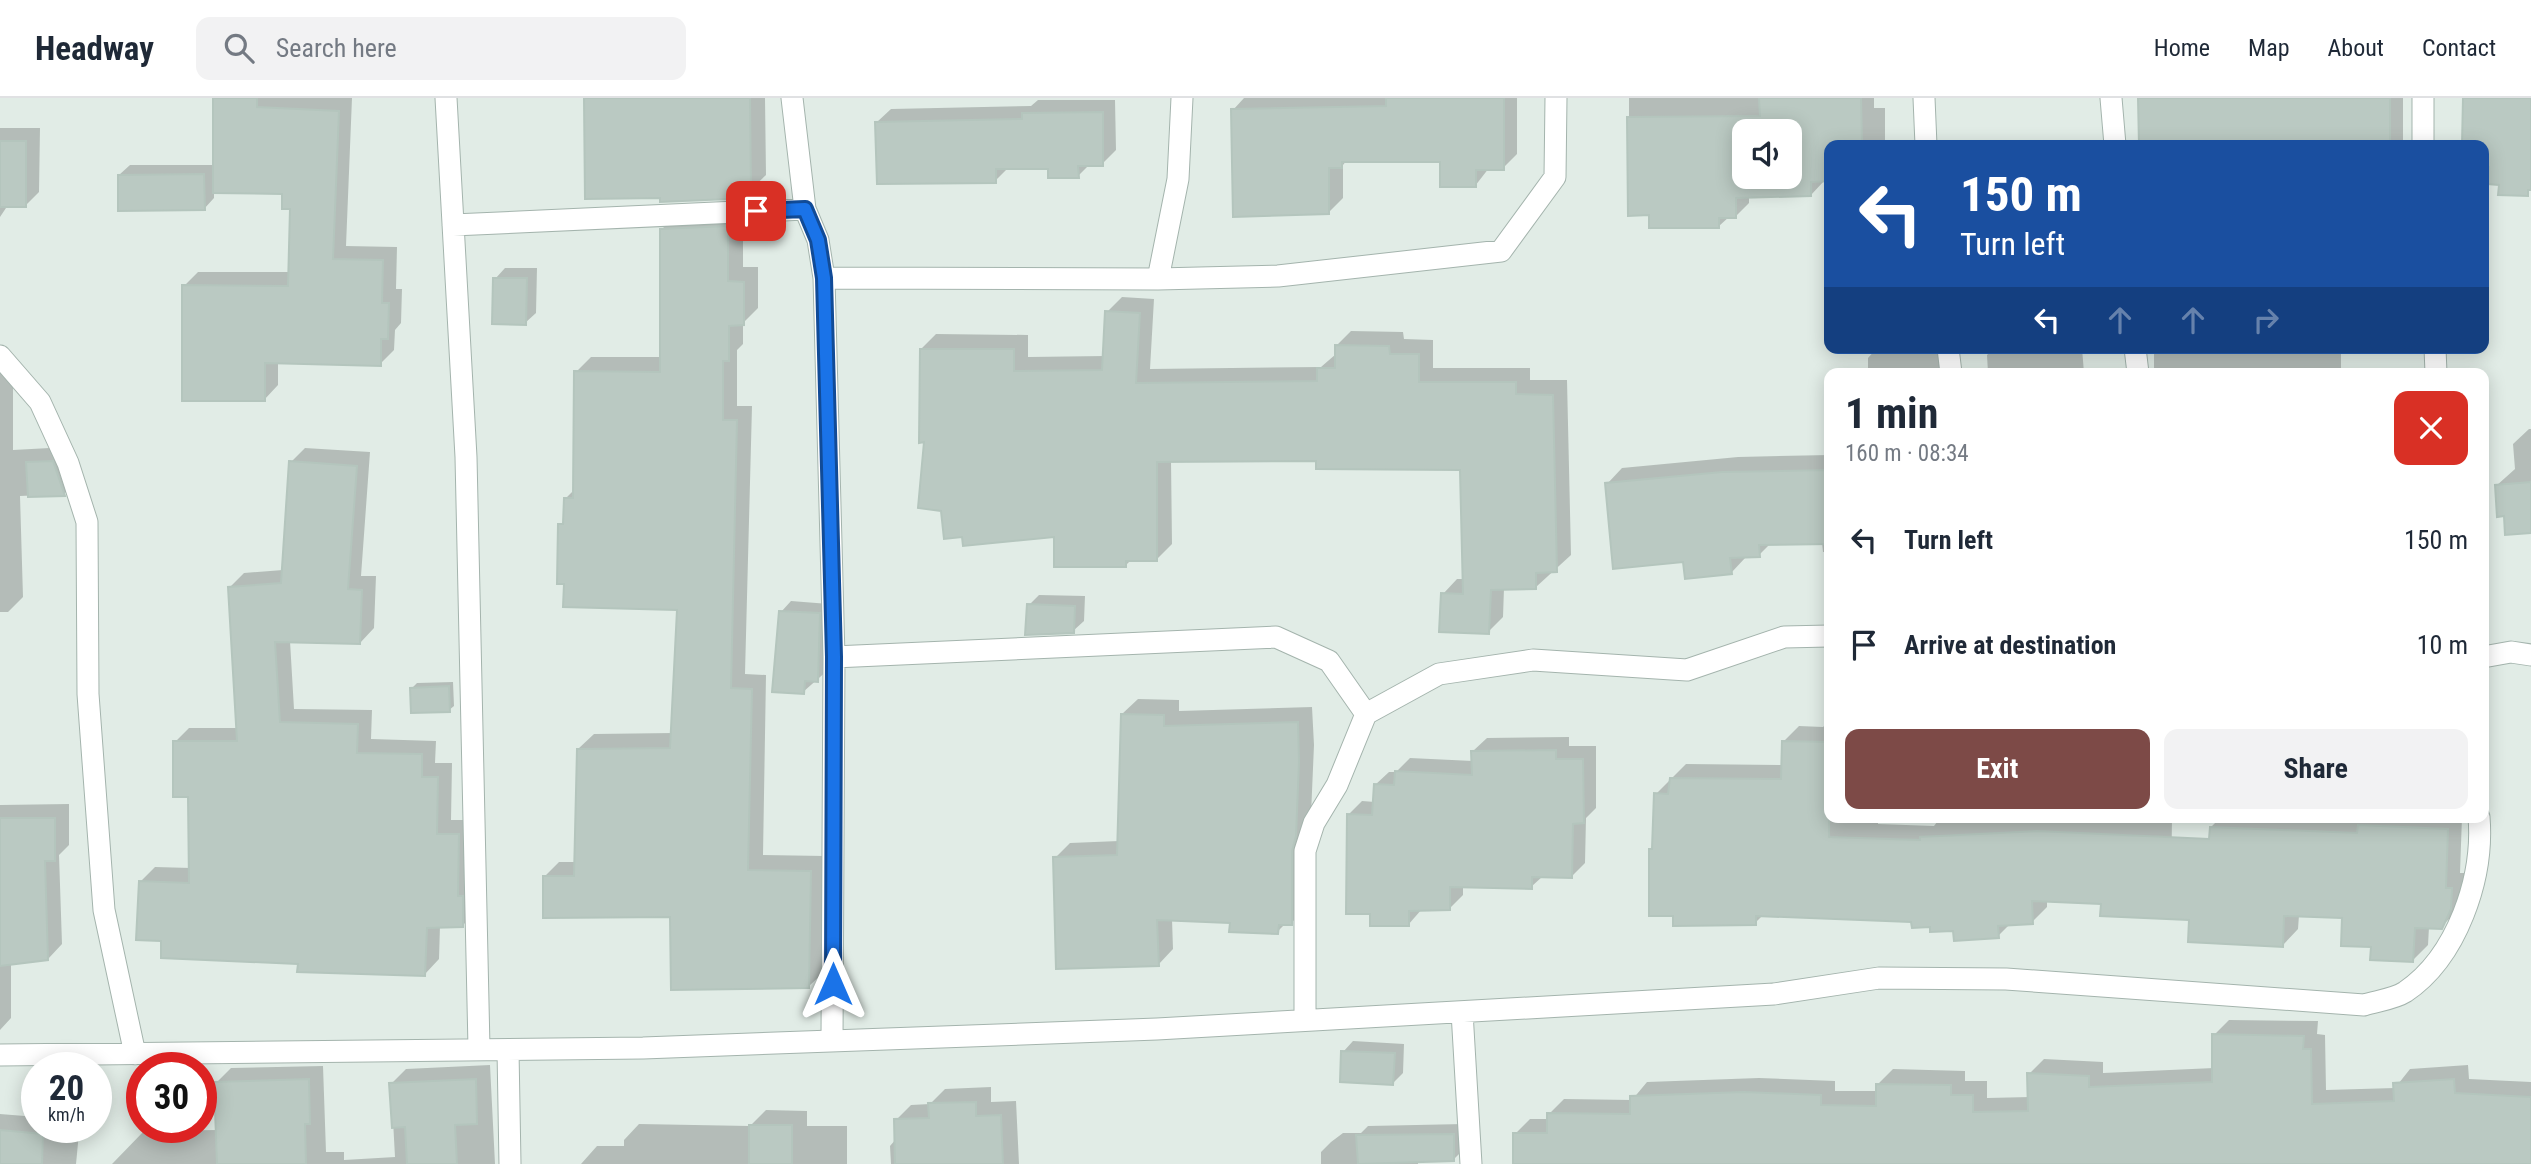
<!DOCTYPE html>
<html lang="en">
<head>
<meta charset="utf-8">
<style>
  :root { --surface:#fff; --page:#f2f2f3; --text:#1f2937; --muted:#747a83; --line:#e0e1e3; --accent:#7d4a47 }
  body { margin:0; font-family:"Roboto Condensed",sans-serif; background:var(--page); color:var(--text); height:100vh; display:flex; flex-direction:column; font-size:26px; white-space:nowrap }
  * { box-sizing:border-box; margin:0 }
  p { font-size:23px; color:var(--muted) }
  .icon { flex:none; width:38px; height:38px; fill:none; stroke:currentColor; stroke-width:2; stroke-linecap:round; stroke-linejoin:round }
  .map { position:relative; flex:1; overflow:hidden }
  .sheet { position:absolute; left:1824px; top:270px; width:665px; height:455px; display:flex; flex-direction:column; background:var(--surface); border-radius:14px; box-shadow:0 4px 18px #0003 }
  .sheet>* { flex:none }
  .banner { position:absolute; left:1824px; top:42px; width:665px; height:214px; border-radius:14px; box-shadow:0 4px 18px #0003; background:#1a4fa0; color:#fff; overflow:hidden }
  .controls { position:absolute; left:1732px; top:21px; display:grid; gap:14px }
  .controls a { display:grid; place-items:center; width:70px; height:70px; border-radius:14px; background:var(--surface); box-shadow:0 4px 18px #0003; font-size:35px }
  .speed { position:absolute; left:21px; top:954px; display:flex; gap:14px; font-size:35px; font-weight:700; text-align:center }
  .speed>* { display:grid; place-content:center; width:91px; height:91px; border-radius:50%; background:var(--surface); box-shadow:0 4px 18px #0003; line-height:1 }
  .speed small { font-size:18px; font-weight:400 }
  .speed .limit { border:10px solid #d22; background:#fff; color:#111 }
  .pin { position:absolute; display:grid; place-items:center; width:60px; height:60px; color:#fff; margin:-30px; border-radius:14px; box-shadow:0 4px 10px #0006 }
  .me { position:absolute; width:77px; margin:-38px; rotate:0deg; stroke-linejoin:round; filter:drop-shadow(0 0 5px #0008) }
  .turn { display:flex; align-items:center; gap:24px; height:147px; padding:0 21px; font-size:32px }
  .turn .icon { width:91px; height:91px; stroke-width:2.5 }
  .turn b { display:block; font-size:49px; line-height:60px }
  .lanes { display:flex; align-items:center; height:66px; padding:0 21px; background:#0003; justify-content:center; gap:35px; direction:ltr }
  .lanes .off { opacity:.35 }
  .round { display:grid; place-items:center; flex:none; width:74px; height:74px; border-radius:14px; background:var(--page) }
  .summary { display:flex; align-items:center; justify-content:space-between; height:119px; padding:0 21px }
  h1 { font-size:42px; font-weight:700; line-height:52px }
  .primary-button { display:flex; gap:14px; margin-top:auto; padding:14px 21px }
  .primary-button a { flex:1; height:80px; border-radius:14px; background:var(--accent); color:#fff; font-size:28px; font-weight:700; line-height:80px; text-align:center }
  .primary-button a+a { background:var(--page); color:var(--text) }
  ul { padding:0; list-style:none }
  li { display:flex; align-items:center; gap:21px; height:105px; padding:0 21px }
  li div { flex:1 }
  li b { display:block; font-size:26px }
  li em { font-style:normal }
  header { display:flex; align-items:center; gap:42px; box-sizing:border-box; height:98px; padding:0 35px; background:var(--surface); border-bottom:2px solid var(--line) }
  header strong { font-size:33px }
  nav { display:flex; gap:38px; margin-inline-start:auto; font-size:24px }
  .search { width:490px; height:63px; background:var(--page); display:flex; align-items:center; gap:18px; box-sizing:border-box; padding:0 24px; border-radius:14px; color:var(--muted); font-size:26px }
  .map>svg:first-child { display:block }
</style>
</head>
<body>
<header>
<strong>Headway</strong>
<div class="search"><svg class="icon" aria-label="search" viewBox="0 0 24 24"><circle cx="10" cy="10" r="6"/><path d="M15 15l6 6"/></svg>Search here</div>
<nav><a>Home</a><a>Map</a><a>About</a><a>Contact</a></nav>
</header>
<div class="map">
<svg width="2531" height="1066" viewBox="0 0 2531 1066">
  <rect width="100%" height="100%" fill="#e1ece6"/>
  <path fill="#0003" fill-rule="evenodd" d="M213,0H352L346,148L397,149L396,191H402L401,225L395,232L394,252L380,266L278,264V287L264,302L184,188L198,174H290L292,110L284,94H214V100L204,111L119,77L130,67H214Z
    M586,0H765L766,77L750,92L734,93L727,100L662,98Z
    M1244,0H1517V56L1503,70H1489L1475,88L1442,62H1347L1343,67V100L1329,114L1233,12Z
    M1629,0H1874V10H1885V47H1829L1824,83L1811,97L1749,98V105L1736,118L1729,119L1719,128L1650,115L1629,116ZM1745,33H1790V79H1745Z
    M2140,0H2403V47H2141Z
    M1038,2H1115L1116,52L1102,66H1090L1078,78L1049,69H1009L995,83L877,24L891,11L1031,8Z
    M0,30H40L39,94L25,108L8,107L0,119Z
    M743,113V169H758V210L743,225V246L737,252V308H752L745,576L766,577L763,757L825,758L824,874L808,889L672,817L544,779L559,764H576L578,651L594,636L673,635L679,510L565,484L560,427L565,422V401L575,391L576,274L591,259H662V131L677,116Z
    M505,170H537L536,215L525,225L495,181Z
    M1122,199L1154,201L1150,271L1321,269L1336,256V248L1351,233L1403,234L1404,241L1433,242V270H1530V282H1567L1571,457L1536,489L1504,490L1503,519L1488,534L1443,496L1457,481H1464L1462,370L1318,361L1171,362L1172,446L1157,461H1132L1125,468L1055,437H964L943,412L926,343L921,251L936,236L1028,237V259L1105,258L1107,214Z
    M1877,250H1951V275H1868V260Z
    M1994,250H2082L2084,275H1988L1987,257Z
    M2154,250H2341V275H2154Z
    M0,274H13V352L68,349L79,381L64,396L20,398L23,499L8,514H0Z
    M2529,331H2531V434L2506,417L2496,388L2515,371L2513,346Z
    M305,350L370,354L361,478H376L374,530L360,545L290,543L294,611L372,612L371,641L436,643L435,665H452L451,722H473L477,813L462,828H440L439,861L425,876L299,864L163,841L141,783L155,769L191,770L190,697L175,644L189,630H238L230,489L244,475L283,472L291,364Z
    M1829,357V454H1823L1822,444L1771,445L1759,457L1746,459L1731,475L1685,462L1607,386L1622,370L1738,359Z
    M1039,497L1085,498L1084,523L1073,533L1029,507Z
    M791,503L829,506L828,572L803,594L781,514Z
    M453,584L454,608L449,612L412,590L417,585Z
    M1138,601L1179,602V613L1312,609L1314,647L1307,810L1291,825H1286L1277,834L1231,824L1172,821L1173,851L1158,867L1055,760L1070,745L1119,743L1122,616Z
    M1829,623V719H1878V726L1934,728L1937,724L2041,719H2172L2171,803L2047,802V809L2032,824L2010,826L1998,838L1913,822L1764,816L1755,825L1675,816L1651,752L1654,749L1656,696L1686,666L1783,667L1784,643L1799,628L1823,629Z
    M1569,639V648H1596V710L1586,720L1585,765L1572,778H1543L1531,789L1463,788V797L1449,811H1422L1408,827L1372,815L1348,717L1362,703L1375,704V687L1389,674H1396L1410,660L1473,663V653L1487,640Z
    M69,706V747L59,757L62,846L48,861L11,866V920L0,932V707Z
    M2221,719H2462L2460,775H2467L2457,813L2441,829H2429L2428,847L2413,862L2344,819L2299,817L2298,831L2283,847L2211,729Z
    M2229,922L2318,923L2317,936L2325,937L2326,992L2395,990L2410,971L2468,967L2469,981L2531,984V1066H1515V1036L1530,1021H1549V1016L1564,1001L1632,1002L1647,984L1759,980L1835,983V993H1878V986L1893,971L1965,973V983H1987V1000L2030,999L2029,976L2044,961L2103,964V975L2214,970V937Z
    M1353,943L1404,946L1403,975L1393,985L1343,954Z
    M490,967L495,1066H112L144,1033L217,1032L216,985L231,970L323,968L326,1054H344V1062L395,1059L391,986L406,971Z
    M991,989V1004L1016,1003L1019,1066H891L890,1048L896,1041V1022L911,1007L930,1006L945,991Z
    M766,1012L807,1013V1028H847V1066H581L597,1048H624V1042L639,1026L750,1028Z
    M0,1016L37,1019V1029H57V1033L79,1035L76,1066H0Z
    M1464,1026V1051L1453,1062H1418V1066H1321V1054L1331,1044L1343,1035H1361L1368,1028Z"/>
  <path fill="#bac9c2" stroke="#b4c5bd" stroke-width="2" fill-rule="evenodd" d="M213,0H257V9L339,13L333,161L383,162L382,205H389L388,241H381V268L265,265V303H182V187L288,188L290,111H282V96L213,95Z
    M584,0H750L751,94L728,95V101L660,104V100L585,101Z
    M1386,0H1504V72H1476V89H1440V64H1342V70H1329V116L1233,119L1231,11L1386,8Z
    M1759,0H1861L1862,47H1829V83L1811,84V98L1736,100V120H1719V130H1649V117L1628,118L1627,19L1760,18ZM1745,33H1790V79H1745Z
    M2138,0H2390V47H2139Z
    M2463,0H2531V92H2528V98L2498,97L2499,87L2488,86L2489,69H2483V47H2462Z
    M1103,14V68H1078L1079,80H1048V71H996V85L877,86L875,24L1022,21V15Z
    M0,43H26V109H0Z
    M204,76L205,112L118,113V77Z
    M728,128V183L744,184V227L729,228V263H723V322H737L731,590L752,591L748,772L811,773L809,890L671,892L670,819L543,820V778H574L577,651L670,650L677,512L563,509L564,486H557L558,426H563L564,400H573L574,273L660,274V131Z
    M493,180H527L526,227L492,226Z
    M1105,213L1140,215L1136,285L1317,283V270H1335V247L1389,248L1390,256H1419V284H1516V296L1553,297L1557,474L1536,475V491L1491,492L1489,536L1439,534L1441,495L1463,496L1460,372L1316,371V363L1157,364V463H1126V469H1054V439L963,448L962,439L944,441L941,413L918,410L924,344L919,345L920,251H1014V273L1102,272Z
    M53,363L65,398L28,399L26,364Z
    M289,363L357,368L348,491L362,492L360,546L275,544L280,624L358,626L357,655L422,656V679H438L437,736H459L458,798H463V829L427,830L425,878L297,874L298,866L161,860V843L136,842L139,783L189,785L188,699H173V643H237L228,489L281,485Z
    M1829,372V446L1759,447L1760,459L1730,460L1732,476L1685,481L1683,464L1613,471L1605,385L1722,374Z
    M2531,384V435L2505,437L2504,418L2497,419L2495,387Z
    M1027,506L1075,508L1074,535L1025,537Z
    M779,513L820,515L818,584L805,583L804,596L772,594Z
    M449,588L450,614L411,615L410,590Z
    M1121,616L1164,617V628L1298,624L1299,664L1296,738L1292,753V827H1279L1278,836L1229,834L1230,825L1157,822L1159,868L1056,871L1053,759L1117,757Z
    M1782,643L1829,644V739L1920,742V739L2037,733L2209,741L2210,729L2357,735L2358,727L2448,731L2446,790H2452L2451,811L2442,831L2415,830L2413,864L2370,862L2371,849L2341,848L2342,820L2284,818L2283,849L2188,844L2189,822L2100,818L2101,806L2032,803L2033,826L1998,828L1999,840L1954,843L1953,833L1930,834V829L1912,830L1911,824L1756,818V827L1673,828V818H1649V751H1652L1654,695L1668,696L1670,680L1781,681Z
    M1556,652V661H1583L1584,725L1573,726L1572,780L1532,779V791L1450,789V812L1409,813V828H1370V816H1346L1347,716L1372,717L1374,686L1394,687L1395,673L1472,677L1471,653Z
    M0,720H55V763H45L48,862L0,868Z
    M2212,936L2304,938L2303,951H2311L2312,1006L2394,1003L2393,985L2454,981L2455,995L2531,999V1066H1513V1035H1547V1015L1630,1016V998L1744,994L1821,997V1007L1876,1008V986L1951,987V997H1973V1014L2028,1013L2027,975L2089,978V989L2212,984Z
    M1341,953L1395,955L1393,987L1340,984Z
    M309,981L310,1026H305L306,1066H217L214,984Z
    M476,981L477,1026L455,1027L457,1066H407L405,1029L392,1030L389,985Z
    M976,1004V1018L1001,1017L1003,1066H895L894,1021L929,1020L928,1005Z
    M749,1027H792V1066H749Z
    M0,1032L43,1036L42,1066H0Z
    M1454,1036V1063L1358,1066L1356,1037Z"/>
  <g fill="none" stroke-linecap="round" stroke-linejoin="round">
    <defs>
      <path id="minor" d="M446,0L466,359L479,950
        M792,0L805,111
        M1924,0L1926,47
        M2111,0L2115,47
        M2423,47V0
        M453,127L805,111L818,142L824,180L834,559L832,941
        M824,180L1158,181L1278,178L1501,153L1555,79L1556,0
        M1158,181L1178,81L1182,0
        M1948,250L1951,275
        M2135,250L2138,275
        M2435,250L2436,275
        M0,258L40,304L68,365L87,424L88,596L104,812L135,956
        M834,559L1276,539L1329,563L1366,616
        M2483,559L2511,554L2531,557
        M1462,914L1471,1066
        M1305,922V753L1314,725L1337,687L1366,616L1439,576L1533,562L1687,572L1784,539L1829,538
        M508,952L510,1066
        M0,957L643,950L1157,931L1774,896L1879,880L2006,881L2364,907C2377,903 2394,901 2405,894C2457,859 2484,780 2479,719"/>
    </defs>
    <use href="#minor" stroke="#a4b4ad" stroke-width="23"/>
    <use href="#minor" stroke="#fff" stroke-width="21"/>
  </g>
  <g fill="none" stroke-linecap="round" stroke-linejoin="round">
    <defs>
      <path id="route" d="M756,113L805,111L818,142L824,180L834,559L833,886"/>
    </defs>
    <use href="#route" stroke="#114b97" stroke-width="18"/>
    <use href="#route" stroke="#1a73e8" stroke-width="12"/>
  </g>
</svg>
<div class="controls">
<a><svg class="icon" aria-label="sound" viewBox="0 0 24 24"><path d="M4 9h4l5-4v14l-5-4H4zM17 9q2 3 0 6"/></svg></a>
</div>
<div class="speed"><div>20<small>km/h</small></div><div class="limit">30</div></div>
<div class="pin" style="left:756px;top:113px;background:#d93025"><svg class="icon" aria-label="arrive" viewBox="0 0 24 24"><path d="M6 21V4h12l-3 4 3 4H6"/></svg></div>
<svg class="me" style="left:833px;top:886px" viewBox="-20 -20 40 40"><path d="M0-17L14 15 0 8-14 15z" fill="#1a73e8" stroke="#fff" stroke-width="4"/></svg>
<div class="banner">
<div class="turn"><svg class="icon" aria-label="left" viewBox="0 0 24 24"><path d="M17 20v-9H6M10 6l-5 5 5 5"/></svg><div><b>150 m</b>Turn left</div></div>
<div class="lanes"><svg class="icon" aria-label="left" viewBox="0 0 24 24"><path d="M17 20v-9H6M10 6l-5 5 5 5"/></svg><svg class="icon off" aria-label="ahead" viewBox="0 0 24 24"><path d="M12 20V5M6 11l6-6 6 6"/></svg><svg class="icon off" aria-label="ahead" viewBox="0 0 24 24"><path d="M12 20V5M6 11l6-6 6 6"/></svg><svg class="icon off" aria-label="right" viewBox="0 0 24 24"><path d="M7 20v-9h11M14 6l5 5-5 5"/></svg></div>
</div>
<section class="sheet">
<div class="summary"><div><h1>1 min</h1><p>160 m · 08:34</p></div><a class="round" style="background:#d93025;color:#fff"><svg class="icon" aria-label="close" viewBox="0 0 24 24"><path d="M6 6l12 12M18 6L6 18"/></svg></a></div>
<ul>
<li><svg class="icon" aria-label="left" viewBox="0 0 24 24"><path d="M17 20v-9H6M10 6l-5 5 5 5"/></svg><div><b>Turn left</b></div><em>150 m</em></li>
<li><svg class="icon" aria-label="arrive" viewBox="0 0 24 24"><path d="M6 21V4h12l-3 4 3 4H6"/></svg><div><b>Arrive at destination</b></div><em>10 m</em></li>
</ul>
<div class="primary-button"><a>Exit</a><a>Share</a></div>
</section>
</div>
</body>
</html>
